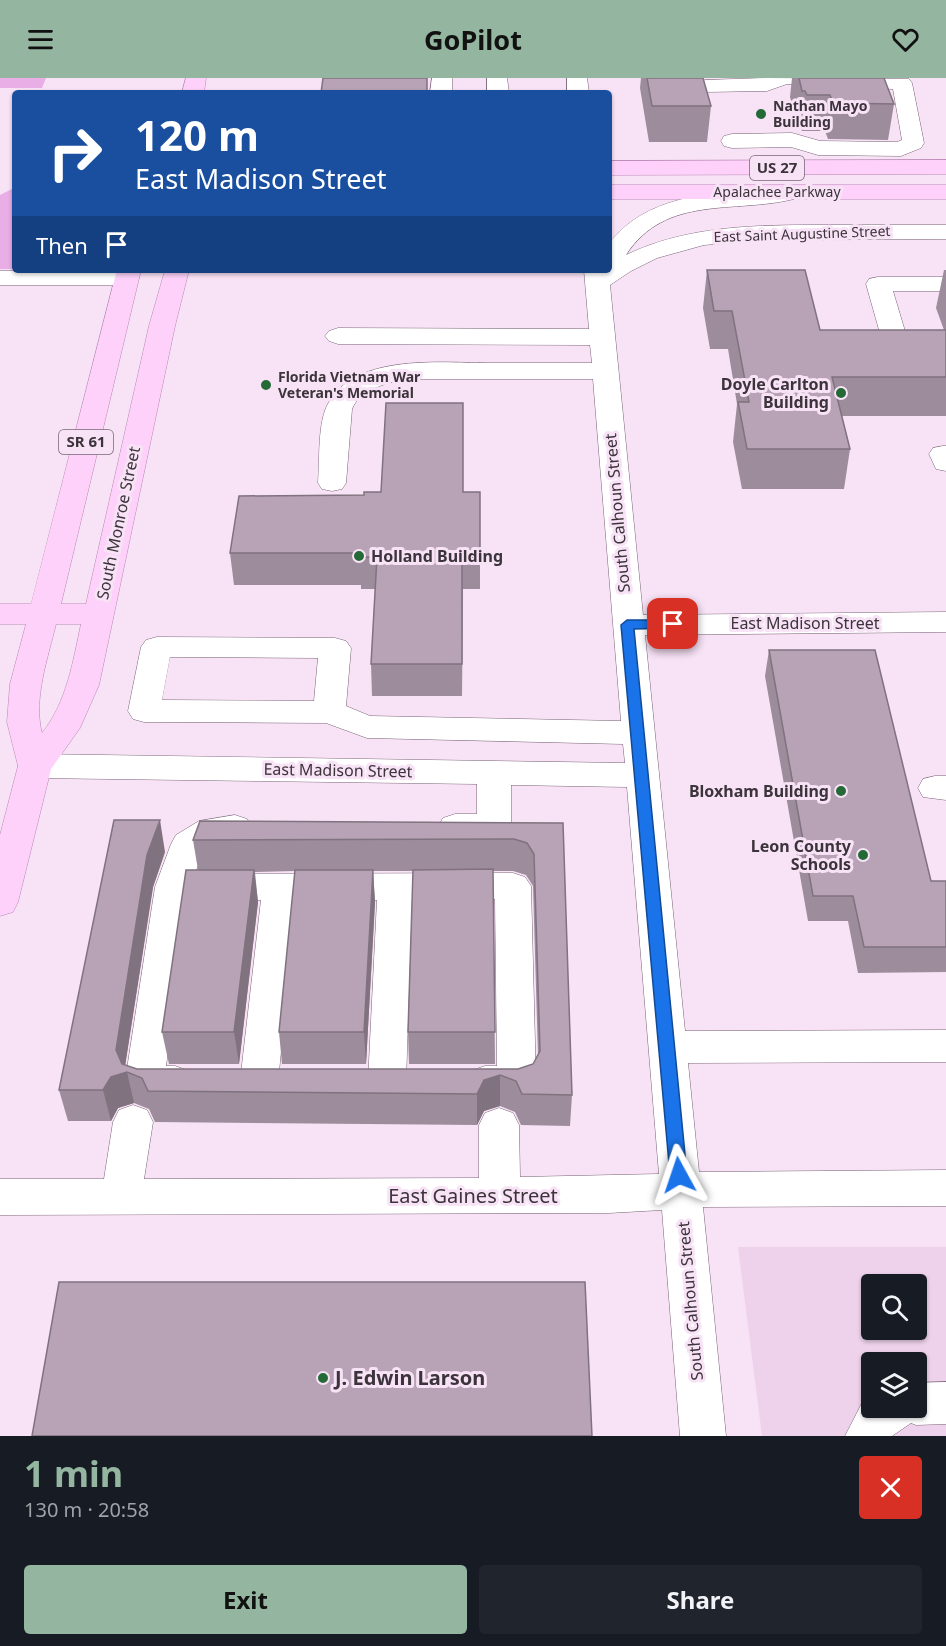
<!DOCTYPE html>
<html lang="en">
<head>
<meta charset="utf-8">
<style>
  :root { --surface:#171b24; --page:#20242c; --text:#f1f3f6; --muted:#9ea1a6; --accent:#94b5a0 }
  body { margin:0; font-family:"Noto Sans",sans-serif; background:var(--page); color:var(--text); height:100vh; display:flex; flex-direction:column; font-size:22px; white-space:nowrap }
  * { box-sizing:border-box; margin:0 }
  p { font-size:20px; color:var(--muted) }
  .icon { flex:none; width:33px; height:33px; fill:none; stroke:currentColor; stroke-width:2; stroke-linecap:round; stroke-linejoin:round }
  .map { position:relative; height:1358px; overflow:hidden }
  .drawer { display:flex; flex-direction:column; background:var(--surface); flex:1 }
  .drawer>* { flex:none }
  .top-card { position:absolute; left:12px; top:12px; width:600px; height:183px; border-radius:6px; box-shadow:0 2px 4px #0004; background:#1a4fa0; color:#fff; overflow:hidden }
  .controls { position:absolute; left:861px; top:1196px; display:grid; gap:12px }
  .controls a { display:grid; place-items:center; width:66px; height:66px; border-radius:6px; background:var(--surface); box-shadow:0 2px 4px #0004; font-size:30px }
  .pin { position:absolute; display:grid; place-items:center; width:51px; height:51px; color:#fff; margin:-26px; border-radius:12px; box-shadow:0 3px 9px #0006 }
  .me { position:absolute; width:66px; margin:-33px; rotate:355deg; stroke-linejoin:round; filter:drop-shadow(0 0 4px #0008) }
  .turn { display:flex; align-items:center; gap:21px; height:126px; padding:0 24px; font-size:27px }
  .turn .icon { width:78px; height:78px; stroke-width:2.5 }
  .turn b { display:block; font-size:42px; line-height:51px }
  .then { display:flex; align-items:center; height:57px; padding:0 24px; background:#0003; gap:12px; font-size:22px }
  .round { display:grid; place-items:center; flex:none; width:63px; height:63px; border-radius:6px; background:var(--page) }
  .headline { display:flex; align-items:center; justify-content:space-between; height:102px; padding:0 24px }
  h1 { font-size:36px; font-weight:700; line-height:45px; color:var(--accent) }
  .button { display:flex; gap:12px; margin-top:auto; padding:12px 24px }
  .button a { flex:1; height:69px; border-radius:6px; background:var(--accent); color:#111; font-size:24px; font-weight:700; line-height:69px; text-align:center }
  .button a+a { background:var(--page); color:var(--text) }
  header { display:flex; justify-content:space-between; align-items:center; height:78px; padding:0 24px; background:var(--accent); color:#111; font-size:27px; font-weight:700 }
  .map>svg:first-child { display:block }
</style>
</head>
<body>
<header><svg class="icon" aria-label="menu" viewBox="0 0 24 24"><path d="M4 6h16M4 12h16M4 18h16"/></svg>GoPilot<svg class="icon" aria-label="heart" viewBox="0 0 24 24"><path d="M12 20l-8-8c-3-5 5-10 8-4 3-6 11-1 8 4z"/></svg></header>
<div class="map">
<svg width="946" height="1358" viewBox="0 0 946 1358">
  <rect width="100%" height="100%" fill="#f8e2f6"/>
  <path fill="#eed2eb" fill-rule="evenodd" d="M738,1169H946V1358H762ZM872,1206H916V1251H872ZM872,1284H916V1329H872Z"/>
  <path fill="#e9aee5" d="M0,0H46L42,10H0Z
    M12,111H15V191H0V117Z"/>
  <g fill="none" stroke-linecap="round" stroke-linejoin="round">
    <defs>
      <path id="minor" d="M432,0H452V15H430Z
        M487,0H507L509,15H487Z
        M567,0H587L589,15H567Z
        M766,0L909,1L912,5L924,65L921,70L901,78L818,77L791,69L732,70L724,68L721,63L724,58L732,56L792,55L820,63L897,64L902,62L893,11L787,6L767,13L705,14L698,12L695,8L698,4L705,2Z
        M786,109L794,111L797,116L794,121C734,136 666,116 626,177C688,147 759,147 827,147C867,147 906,147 946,147V161L762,162L704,167L657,180L631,193L610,207L643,537L946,534V554L645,557L685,953L946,952V984L688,985L699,1094L946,1092V1128L703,1129L726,1358H680L662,1132L609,1135L0,1137V1101H104L113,1044L119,1032L133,1027L147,1032L153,1044L144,1101L479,1100V1047L485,1035L499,1030L513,1035L519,1047L520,1099L659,1096L627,709L511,707V748L506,757C487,763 463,764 443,758L438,749L443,740L455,736H477V706L35,700L23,696L18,688L23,680L35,676L625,685L623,666L367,660L326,645L144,644L133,641L128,633L141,569L146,562L157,559L335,560L346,563L351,570L346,628L370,638L621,643L593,301H406C387,305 360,311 352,331L346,405L342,411L332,413L322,411L318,405C320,382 317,343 329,324C357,275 443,285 491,285C524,285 558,285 592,285L590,267L338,266L329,263L325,258L329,253L338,250L589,251L584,192H609V166C649,112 725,115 786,109ZM170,579L318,580L314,623L162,622Z
        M0,193H127L136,195L139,200L136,205L127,207H0Z
        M878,199H946V213H893L913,280L909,285L900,288L891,285L887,280L866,206L869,201Z
        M943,368H946V393L936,391L929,376L933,370Z
        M935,698H946V722L923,719L918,710L923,701Z
        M235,737L247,741L252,750L247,759C215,769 208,758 195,796L513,795L525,799L531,808L536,1004L531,1015C511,1022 491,1022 471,1015L466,1004L471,993L485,988H497L495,821L412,822L406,1004L401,1015L387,1020L373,1015L368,1004L377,822H296L278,1004L273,1015L259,1020L245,1015L240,1004L261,822H189L166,988H175L189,993L194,1004L189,1015C169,1022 150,1022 130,1015L125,1004L155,809L171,766L176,757L199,743Z
        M946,1304V1346L916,1347L911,1345L892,1358H845L862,1325L872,1319V1329H916V1305Z"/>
      <path id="major" d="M186,0H206L204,15H182Z
        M946,82V96L609,97V83Z
        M609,107H946V121H609Z
        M117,192H141L61,526H86L149,248L165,192H189L175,248L99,607L80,650L51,691L18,824L13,834L0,838V757L18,688L7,644L10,606L26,546H0V526H31ZM56,546H81C73,583 67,624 42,655C33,621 48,580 56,546Z"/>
    </defs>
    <use href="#minor" stroke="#786576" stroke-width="1"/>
    <use href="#major" stroke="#b886b4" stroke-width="1"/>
    <use href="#minor" fill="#fff" fill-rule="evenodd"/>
    <use href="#major" fill="#fdd1f9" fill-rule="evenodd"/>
  </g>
  <path fill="#9d8c9c" d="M641,0H703L711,28L707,64H649L640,10Z
    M792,0H884L894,26L888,62L828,61L825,53H802L801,48H798L790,19Z
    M707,192L820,252H944L936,230L944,192H946V338H842L850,371L844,411H742L733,364L737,326L728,271H710L703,230Z
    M463,414H480V511H463L462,618H372L371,586L375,511H361V507H234L230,475L364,417Z
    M769,572L931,803H946V894L858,895L848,843H808L765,598Z
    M563,745L572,1017L570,1048L521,1047L515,1034L500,1028L484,1033L477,1047L155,1044L149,1031L134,1025L118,1030L111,1043H68L59,1012L165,774L153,809L125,987L137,991H518L533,986L538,977L533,808L526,797L513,793H493L495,986H409L408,954L413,793H373L375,824L366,986H282L279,954L295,793L255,794L258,824L239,986H169L162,954L198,792L193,762Z"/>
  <path fill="#80727f" d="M160,742L165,774L153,809L124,995L127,994L134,1025L118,1030L111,1043L103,1012L116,972L147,777Z
    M254,792L258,824L239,986L234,954Z
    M373,792L375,824L366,986L364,954Z
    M500,997V1028L484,1033L477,1047V1016L484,1002Z"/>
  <path fill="#b7a3b5" stroke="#80727f" stroke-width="1.5" d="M323,0H427V15H321Z
    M647,0H703L711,28H652Z
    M799,0H884L894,26L833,25L830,17H807L805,13H802Z
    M707,192H805L820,252H946V299H832L850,371H747L738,324H749L732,233H714Z
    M386,325H463V414H480V479H462V586H371L377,479H360V475H230L239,418L364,417V414H381Z
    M769,572H875L931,803H946V869H864L853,818H813Z
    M114,742H160L147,777L116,972L122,986L137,991H518L533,986L540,973L534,776L527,765L514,761L193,762L200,743L563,745L572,1017L522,1016L516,1003L500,997L484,1002L477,1016L148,1013L142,1000L127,994L111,999L103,1012H59Z
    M493,791L495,954H408L413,792Z
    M186,792H254L234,954H162Z
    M295,792H373L364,954H279Z
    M59,1204H585L592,1358H32Z"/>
  <path fill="#1a73e8" stroke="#114b97" stroke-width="1.5" d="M627,542H673L679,546L673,550L634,551L687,1097L685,1102L679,1105L673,1102L670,1097L621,547Z"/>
  <g fill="#236a36" stroke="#f8e2f6" stroke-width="2">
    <circle cx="761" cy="36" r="6"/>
    <circle cx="266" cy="307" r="6"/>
    <circle cx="841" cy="315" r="6"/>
    <circle cx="359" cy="478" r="6"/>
    <circle cx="841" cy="713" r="6"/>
    <circle cx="863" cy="777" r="6"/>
    <circle cx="323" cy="1300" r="6"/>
  </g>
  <g text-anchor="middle" stroke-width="6" stroke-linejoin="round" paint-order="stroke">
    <g font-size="14" font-weight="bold" fill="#3c343b" stroke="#f8e2f6" text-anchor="start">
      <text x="773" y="33">Nathan Mayo<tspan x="773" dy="16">Building</tspan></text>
      <text x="278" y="304">Florida Vietnam War<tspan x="278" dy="16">Veteran's Memorial</tspan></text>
    </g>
    <g font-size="14" fill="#3c343b" stroke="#f8e2f6">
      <text x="777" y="119">Apalachee Parkway</text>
      <text transform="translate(802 156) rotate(-2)" y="5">East Saint Augustine Street</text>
    </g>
    <g fill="#f8e2f6" stroke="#746873" stroke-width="1.5">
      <rect x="750" y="78" width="54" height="24" rx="4.5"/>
      <rect x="59" y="352" width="54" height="24" rx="4.5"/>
    </g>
    <g font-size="15" font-weight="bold" fill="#3c343b">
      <text x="777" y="95">US 27</text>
      <text x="86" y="369">SR 61</text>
    </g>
    <g font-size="16" font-weight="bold" fill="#3c343b" stroke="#f8e2f6" text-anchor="end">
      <text x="829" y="312">Doyle Carlton<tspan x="829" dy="18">Building</tspan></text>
      <text x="371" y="484" text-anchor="start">Holland Building</text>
      <text x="829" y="719">Bloxham Building</text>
      <text x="851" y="774">Leon County<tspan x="851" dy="18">Schools</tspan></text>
    </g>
    <g font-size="16" fill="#3c343b" stroke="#f8e2f6">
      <text transform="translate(617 435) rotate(-95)" y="6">South Calhoun Street</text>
      <text transform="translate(118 445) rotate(-78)" y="6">South Monroe Street</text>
      <text x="805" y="551">East Madison Street</text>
      <text transform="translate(338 692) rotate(1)" y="6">East Madison Street</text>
      <text transform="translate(690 1223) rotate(-95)" y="6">South Calhoun Street</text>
    </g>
    <g font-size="20" fill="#3c343b" stroke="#f8e2f6">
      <text x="473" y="1125">East Gaines Street</text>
    </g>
    <g font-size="20" font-weight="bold" fill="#3c343b" stroke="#f8e2f6" text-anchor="start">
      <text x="335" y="1307">J. Edwin Larson</text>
    </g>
  </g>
</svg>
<div class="controls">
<a><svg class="icon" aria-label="search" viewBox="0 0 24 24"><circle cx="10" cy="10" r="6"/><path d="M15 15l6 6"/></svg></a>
<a><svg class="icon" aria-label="layers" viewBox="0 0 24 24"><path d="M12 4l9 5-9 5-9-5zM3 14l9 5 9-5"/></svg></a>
</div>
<div class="pin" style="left:673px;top:546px;background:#d93025"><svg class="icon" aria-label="arrive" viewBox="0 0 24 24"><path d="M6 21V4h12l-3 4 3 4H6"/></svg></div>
<svg class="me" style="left:679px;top:1097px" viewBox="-20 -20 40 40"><path d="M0-17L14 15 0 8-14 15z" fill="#1a73e8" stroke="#fff" stroke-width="4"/></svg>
<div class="top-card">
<div class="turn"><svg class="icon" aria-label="right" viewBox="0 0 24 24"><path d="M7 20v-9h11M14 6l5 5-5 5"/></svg><div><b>120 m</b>East Madison Street</div></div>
<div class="then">Then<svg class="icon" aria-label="arrive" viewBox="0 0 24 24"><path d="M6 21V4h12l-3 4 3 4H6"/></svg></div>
</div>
</div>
<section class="drawer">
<div class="headline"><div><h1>1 min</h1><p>130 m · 20:58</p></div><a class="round" style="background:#d93025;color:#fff"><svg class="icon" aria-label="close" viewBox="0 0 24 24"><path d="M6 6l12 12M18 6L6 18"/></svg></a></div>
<div class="button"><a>Exit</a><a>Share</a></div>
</section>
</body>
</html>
